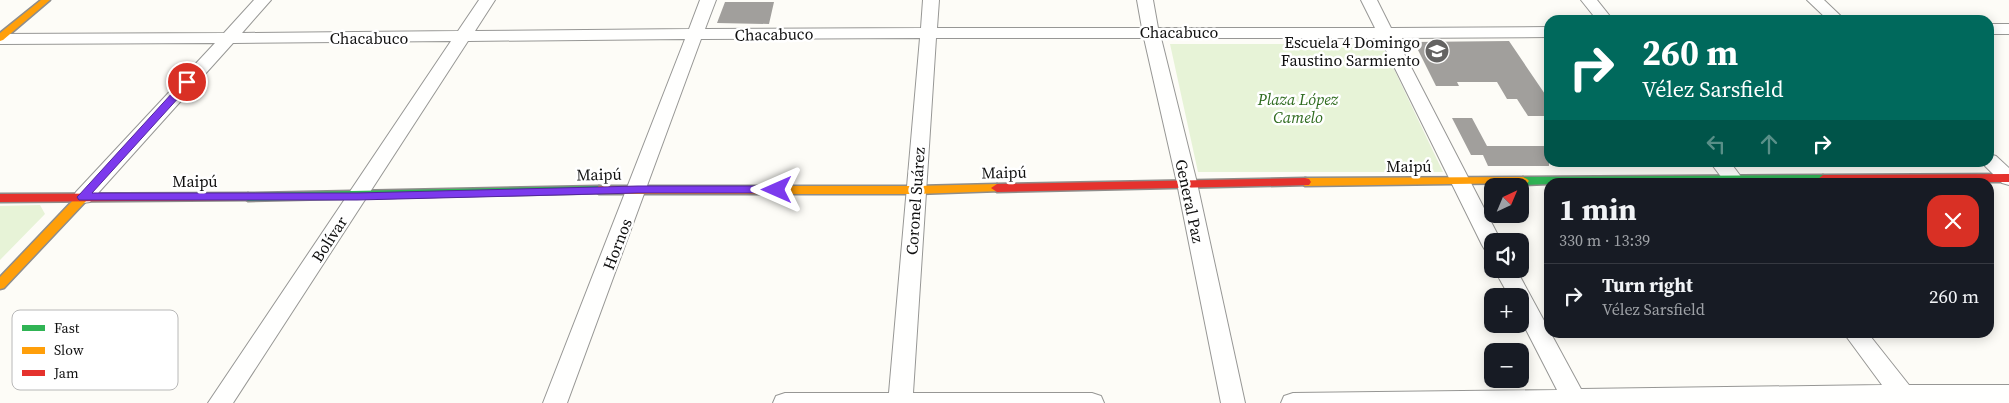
<!DOCTYPE html>
<html lang="en">
<head>
<meta charset="utf-8">
<style>
  :root { --surface:#171b24; --page:#242831; --text:#f1f3f6; --muted:#9ea1a6; --line:#363941 }
  body { margin:0; font-family:"Source Serif 4",serif; background:var(--page); color:var(--text); height:100vh; display:flex; flex-direction:column; font-size:19px; white-space:nowrap }
  * { box-sizing:border-box; margin:0 }
  p { font-size:16px; color:var(--muted) }
  .icon { flex:none; width:28px; height:28px; fill:none; stroke:currentColor; stroke-width:2; stroke-linecap:round; stroke-linejoin:round }
  .map { position:relative; flex:1; overflow:hidden }
  .details { position:absolute; left:1544px; top:178px; width:450px; height:160px; display:flex; flex-direction:column; background:var(--surface); border-radius:15px; box-shadow:0 2px 12px #0003 }
  .details>* { flex:none }
  .guide { position:absolute; left:1544px; top:15px; width:450px; height:152px; border-radius:15px; box-shadow:0 2px 12px #0003; background:#00695c; color:#fff; overflow:hidden }
  .needle { width:32px; rotate:44deg }
  .tools { position:absolute; left:1484px; top:178px; display:grid; gap:10px }
  .tools a { display:grid; place-items:center; width:45px; height:45px; border-radius:10px; background:var(--surface); box-shadow:0 2px 12px #0003; font-size:25px }
  .pin { position:absolute; display:grid; place-items:center; width:42px; height:42px; color:#fff; margin:-21px; border:2px solid #fff; border-radius:50%; box-shadow:0 1px 5px #0007 }
  .me { position:absolute; width:55px; margin:-28px; rotate:270deg; stroke-linejoin:round; filter:drop-shadow(0 0 4px #0008) }
  .turn { display:flex; align-items:center; gap:18px; height:105px; padding:0 15px; font-size:22px }
  .turn .icon { width:65px; height:65px; stroke-width:2.5 }
  .turn b { display:block; font-size:35px; line-height:42px }
  .lanes { display:flex; align-items:center; height:48px; padding:0 15px; background:#0003; justify-content:center; gap:25px; direction:ltr }
  .lanes .off { opacity:.35 }
  .round { display:grid; place-items:center; flex:none; width:52px; height:52px; border-radius:15px; background:var(--page) }
  .summary { display:flex; align-items:center; justify-content:space-between; height:85px; padding:0 15px }
  h1 { font-size:30px; font-weight:700; line-height:38px }
  ul { padding:0; list-style:none }
  li { display:flex; align-items:center; gap:15px; height:65px; padding:0 15px; border-top:1px solid var(--line) }
  li div { flex:1 }
  li b { display:block; font-size:19px }
  li em { font-style:normal }
  .map>svg:first-child { display:block }
</style>
</head>
<body>
<div class="map">
<svg width="2009" height="403" viewBox="0 0 2009 403">
  <rect width="100%" height="100%" fill="#fdfcf7"/>
  <path fill="#e7f3d7" d="M1170,44H1382L1443,172H1198Z
    M40,205L45,214L0,260V206Z"/>
  <path fill="#a19f9c" d="M725,2H774L769,24L717,23Z
    M1509,41L1549,100V116H1528L1517,99H1507L1497,82H1457L1459,86H1436L1414,42Z
    M1452,118H1472L1487,146H1549V166H1488L1483,155H1471Z"/>
  <g fill="none" stroke-linecap="round" stroke-linejoin="round">
    <defs>
      <path id="street" d="M254,0H271L242,33L458,31L479,0H495L475,31L689,29L700,0H716L705,29L921,28L923,0H939L937,28H1142L1137,0H1153L1158,28H1375L1361,0H1377L1391,28L1549,27V37L1396,38L1501,241H1492V252L1485,250L1482,245L1380,38H1161L1197,183L1245,403H1221L1177,183L1144,38H936L913,393H1092L1101,396L1104,403H773L776,396L785,393H889L920,38L701,39L567,403H543L685,39L468,41L233,403H208L451,41L233,43L90,202L83,203L76,202L73,197L76,192L215,43L0,44V34L224,33Z
        M1581,0H1597L1613,20H1597Z
        M1807,0H1824L1845,20H1828Z
        M1989,24H2009V34H1989Z
        M1989,154L1996,156L2009,168V185L2002,183L1981,162H1989Z
        M1710,162H1730L1745,182H1725Z
        M1494,269H1516L1581,389L1882,385L1843,332H1867L1909,385H2009V403H1281L1284,396L1293,393L1557,390L1520,318V296H1509Z"/>
      <path id="fast" d="M1823,175L1827,177L1828,179L1827,181L1549,182V184L1523,185L1517,181L1523,177Z
        M599,186L605,190L603,193L248,201L242,197L248,193Z"/>
      <path id="slow" d="M41,0H50L3,40L0,41V33Z
        M1523,177L1527,179L1529,181L1527,183L1305,186L1299,182L1305,178Z
        M997,184L1003,188L1001,191L916,194H599L593,190L599,186H916Z
        M83,193L87,194L89,197L87,200L4,288L0,289V277L79,194Z"/>
      <path id="jam" d="M2009,174V182H1823L1818,179L1823,175Z
        M1305,178L1309,179L1311,182L1309,185L997,192L991,188L997,184Z
        M248,193L254,197L252,200L0,202V194Z"/>
    </defs>
    <use href="#street" stroke="#979795" stroke-width="2"/>
    <use href="#fast" stroke="#8e8d8b" stroke-width="3"/>
    <use href="#slow" stroke="#8e8d8b" stroke-width="3"/>
    <use href="#jam" stroke="#8e8d8b" stroke-width="3"/>
    <use href="#street" fill="#fffffe" fill-rule="evenodd"/>
    <use href="#fast" fill="#30b455" fill-rule="evenodd"/>
    <use href="#slow" fill="#ff9f0a" fill-rule="evenodd"/>
    <use href="#jam" fill="#e5322d" fill-rule="evenodd"/>
  </g>
  <path fill="#7c3aed" stroke="#51269a" d="M187,79L191,80V84L92,193H357L638,186H777L782,190L777,193H638L357,200H79L77,197L79,195L184,80Z"/>
  <defs>
    <symbol id="school-disc" viewBox="-11 -11 22 22"><circle r="9.5" fill="#646362" stroke="#fff"/><path d="M0-5L7-2L0 1L-7-2ZM-4 1L0 2.5L4 1V4Q0 6-4 4Z" fill="#fff"/></symbol>
  </defs>
  <g fill-rule="evenodd">
    <use href="#school-disc" x="1423" y="37" width="28" height="28"/>
  </g>
  <g text-anchor="middle" stroke-width="5" stroke-linejoin="round" paint-order="stroke">
    <g font-size="16" fill="#111" stroke="#fff">
      <text x="1179" y="38">Chacabuco</text>
      <text transform="translate(774 34) rotate(-1)" y="6">Chacabuco</text>
      <text x="369" y="44">Chacabuco</text>
      <text x="1409" y="172">Maipú</text>
      <text transform="translate(1004 172) rotate(-1)" y="6">Maipú</text>
      <text transform="translate(599 174) rotate(-1)" y="6">Maipú</text>
      <text x="195" y="187">Maipú</text>
      <text transform="translate(915 201) rotate(-86)" y="6">Coronel Suárez</text>
      <text transform="translate(1190 201) rotate(78)" y="6">General Paz</text>
      <text transform="translate(329 239) rotate(-57)" y="6">Bolívar</text>
      <text transform="translate(617 244) rotate(-69)" y="6">Hornos</text>
    </g>
    <g font-size="16" fill="#111" stroke="#fff" text-anchor="end">
      <text x="1420" y="48">Escuela 4 Domingo<tspan x="1420" dy="18">Faustino Sarmiento</tspan></text>
    </g>
    <g font-size="16" font-style="italic" fill="#2f6b1f" stroke="#fff">
      <text x="1298" y="105">Plaza López<tspan x="1298" dy="18">Camelo</tspan></text>
    </g>
  </g>
  <rect x="12" y="310" width="166" height="80" rx="8" fill="#fff" stroke="#b8b8b8" stroke-width="1"/>
  <rect x="22" y="325" width="23" height="6" fill="#30b455"/>
  <rect x="22" y="347" width="23" height="7" fill="#ff9f0a"/>
  <rect x="22" y="370" width="23" height="6" fill="#e5322d"/>
  <g font-size="14" fill="#111">
    <text x="54" y="333">Fast</text>
    <text x="54" y="355">Slow</text>
    <text x="54" y="378">Jam</text>
  </g>
</svg>
<div class="tools">
<a><svg class="needle" viewBox="-14 -14 28 28"><path d="M0-13l5 13h-10z" fill="#e53935"/><path d="M0 13l5-13h-10z" fill="#9ea1a6"/></svg></a>
<a><svg class="icon" aria-label="sound" viewBox="0 0 24 24"><path d="M4 9h4l5-4v14l-5-4H4zM17 9q2 3 0 6"/></svg></a>
<a>+</a>
<a>−</a>
</div>
<div class="pin" style="left:187px;top:82px;background:#d93025"><svg class="icon" aria-label="arrive" viewBox="0 0 24 24"><path d="M6 21V4h12l-3 4 3 4H6"/></svg></div>
<svg class="me" style="left:777px;top:190px" viewBox="-20 -20 40 40"><path d="M0-17L14 15 0 8-14 15z" fill="#7c3aed" stroke="#fff" stroke-width="4"/></svg>
<div class="guide">
<div class="turn"><svg class="icon" aria-label="right" viewBox="0 0 24 24"><path d="M7 20v-9h11M14 6l5 5-5 5"/></svg><div><b>260 m</b>Vélez Sarsfield</div></div>
<div class="lanes"><svg class="icon off" aria-label="left" viewBox="0 0 24 24"><path d="M17 20v-9H6M10 6l-5 5 5 5"/></svg><svg class="icon off" aria-label="ahead" viewBox="0 0 24 24"><path d="M12 20V5M6 11l6-6 6 6"/></svg><svg class="icon" aria-label="right" viewBox="0 0 24 24"><path d="M7 20v-9h11M14 6l5 5-5 5"/></svg></div>
</div>
<section class="details">
<div class="summary"><div><h1>1 min</h1><p>330 m · 13:39</p></div><a class="round" style="background:#d93025;color:#fff"><svg class="icon" aria-label="close" viewBox="0 0 24 24"><path d="M6 6l12 12M18 6L6 18"/></svg></a></div>
<ul>
<li><svg class="icon" aria-label="right" viewBox="0 0 24 24"><path d="M7 20v-9h11M14 6l5 5-5 5"/></svg><div><b>Turn right</b><p>Vélez Sarsfield</p></div><em>260 m</em></li>
</ul>
</section>
</div>
</body>
</html>
